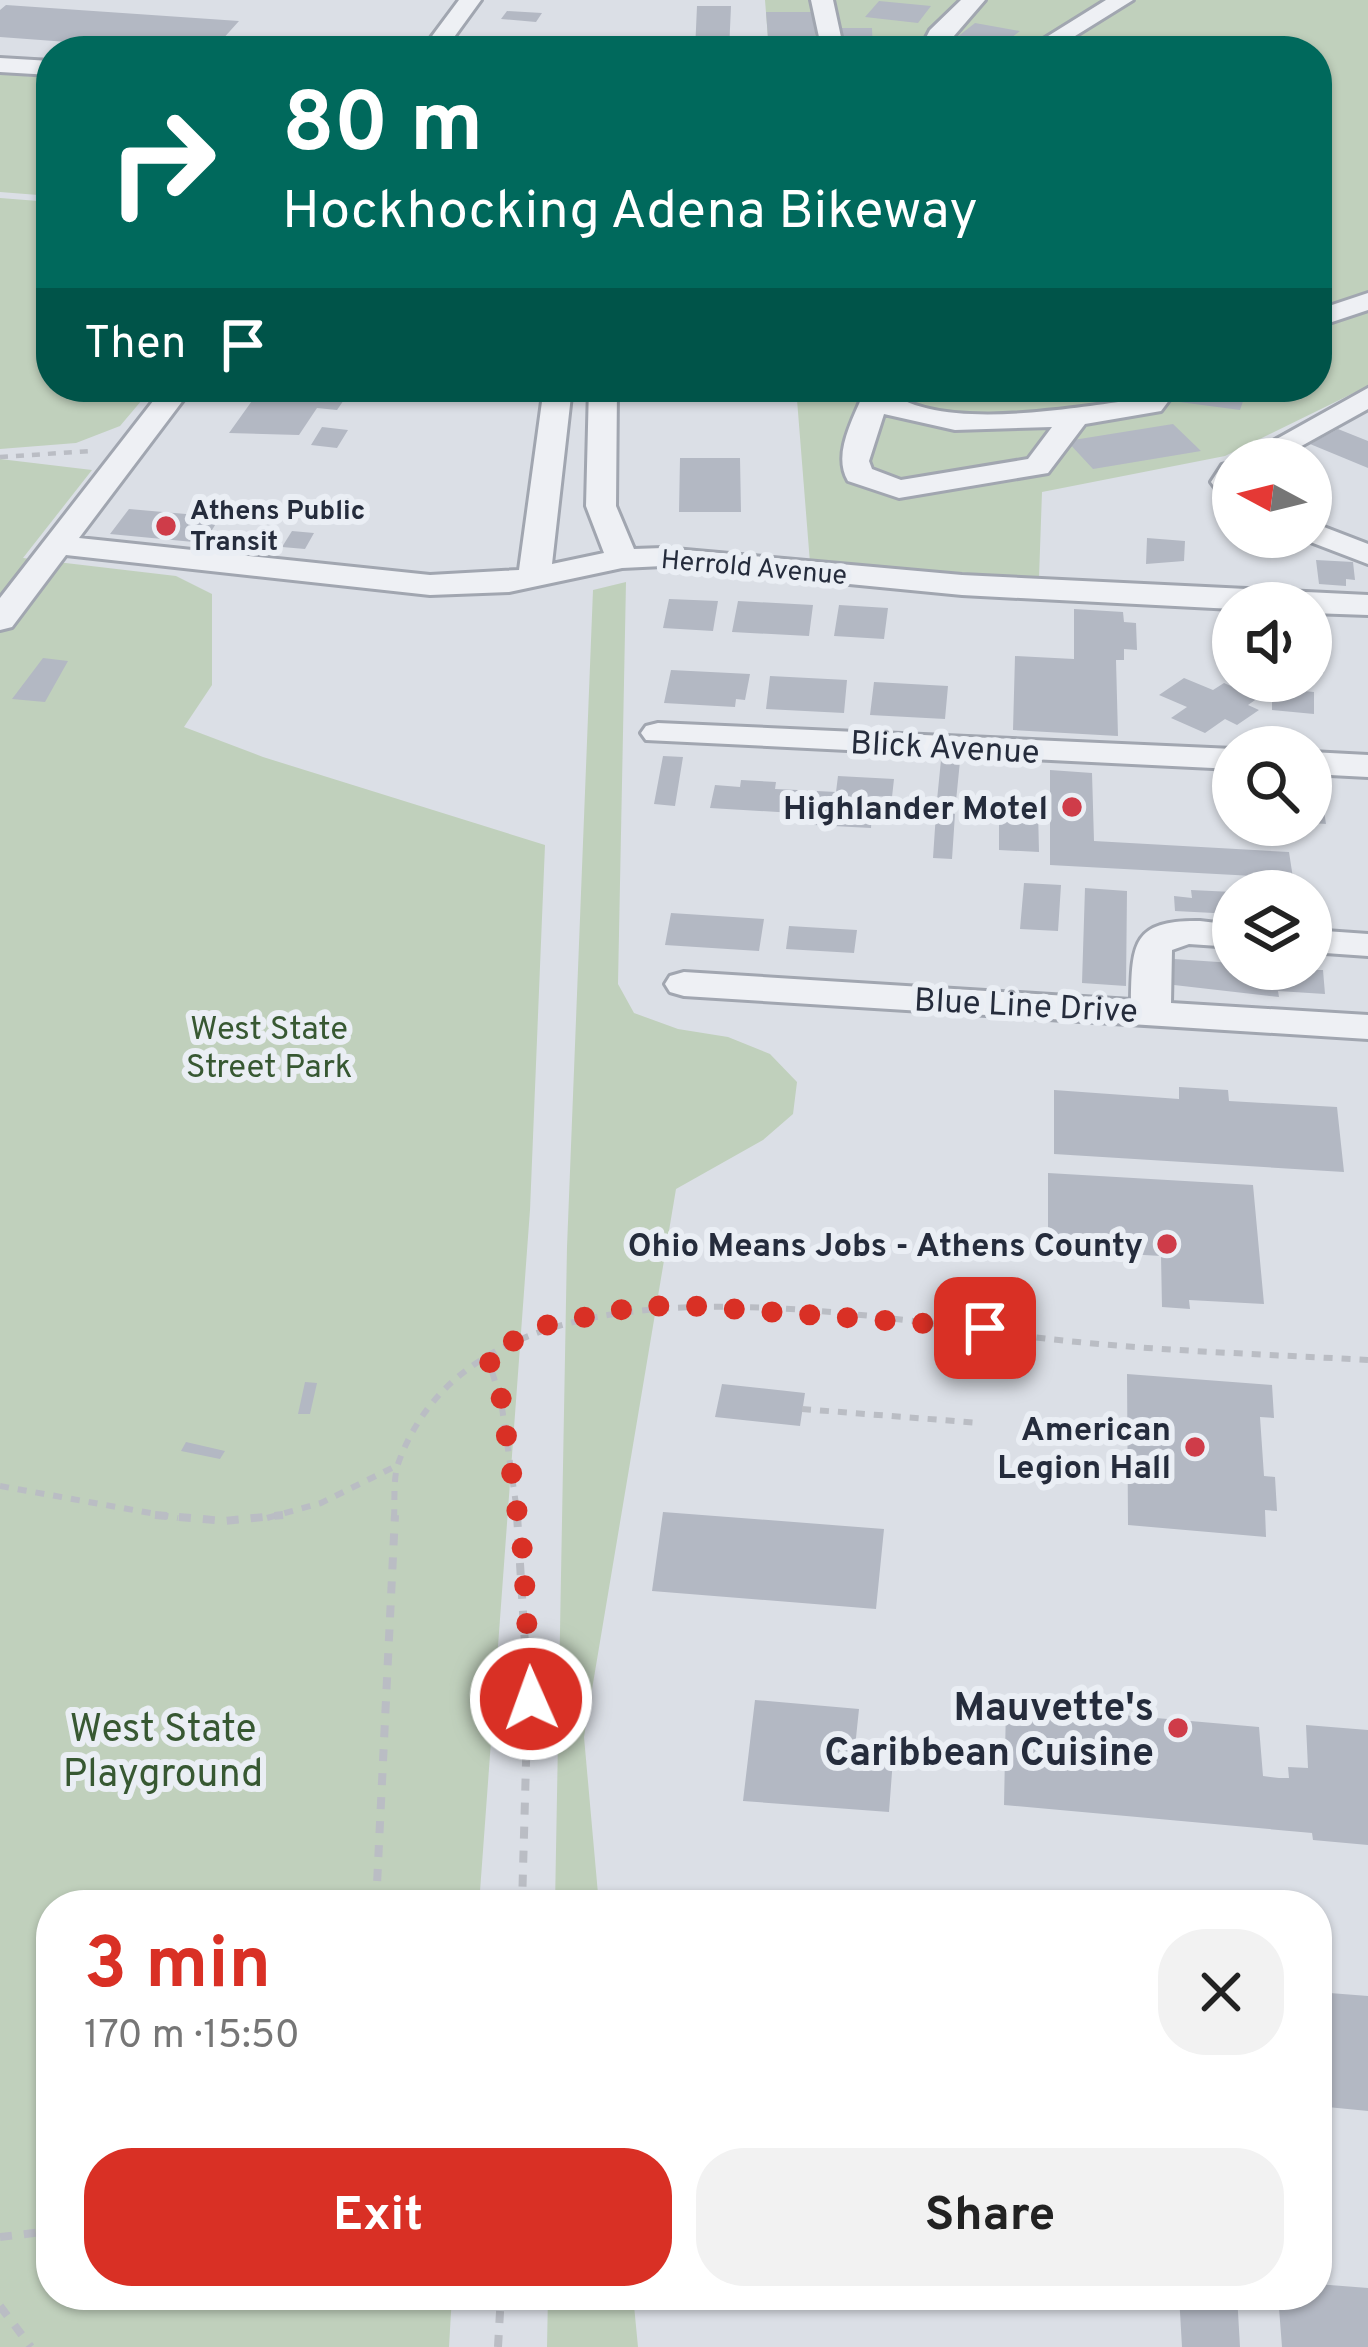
<!DOCTYPE html>
<html lang="en">
<head>
<meta charset="utf-8">
<style>
  :root { --surface:#fff; --page:#f2f2f2; --text:#222; --muted:#767676; --accent:#d93025 }
  body { margin:0; font-family:Overpass,sans-serif; background:var(--page); color:var(--text); height:100vh; display:flex; flex-direction:column; font-size:45px; white-space:nowrap }
  * { box-sizing:border-box; margin:0 }
  p { font-size:39px; color:var(--muted) }
  .icon { flex:none; width:66px; height:66px; fill:none; stroke:currentColor; stroke-width:2; stroke-linecap:round; stroke-linejoin:round }
  .map { position:relative; flex:1; overflow:hidden }
  .panel { position:absolute; left:36px; top:1890px; width:1296px; height:420px; display:flex; flex-direction:column; background:var(--surface); border-radius:48px; box-shadow:0 3px 9px #0004 }
  .panel>* { flex:none }
  .hud { position:absolute; left:36px; top:36px; width:1296px; height:366px; border-radius:48px; box-shadow:0 3px 9px #0004; background:#00695c; color:#fff; overflow:hidden }
  .needle { width:78px; rotate:277deg }
  .fabs { position:absolute; left:1212px; top:438px; display:grid; gap:24px }
  .fabs a { display:grid; place-items:center; width:120px; height:120px; border-radius:50%; background:var(--surface); box-shadow:0 3px 9px #0004; font-size:60px }
  .pin { position:absolute; display:grid; place-items:center; width:102px; height:102px; color:#fff; margin:-51px; border-radius:24px; box-shadow:0 6px 18px #0006 }
  .me { position:absolute; width:132px; margin:-66px; rotate:358deg; stroke-linejoin:round; filter:drop-shadow(0 0 9px #0008) }
  .turn { display:flex; align-items:center; gap:42px; height:252px; padding:0 48px; font-size:54px }
  .turn .icon { width:156px; height:156px; stroke-width:2.5 }
  .turn b { display:block; font-size:84px; line-height:102px }
  .then { display:flex; align-items:center; height:114px; padding:0 48px; background:#0003; gap:24px; font-size:45px }
  .round { display:grid; place-items:center; flex:none; width:126px; height:126px; border-radius:48px; background:var(--page) }
  .summary { display:flex; align-items:center; justify-content:space-between; height:204px; padding:0 48px }
  h1 { font-size:72px; font-weight:700; line-height:90px; color:var(--accent) }
  .button { display:flex; gap:24px; margin-top:auto; padding:24px 48px }
  .button a { flex:1; height:138px; border-radius:48px; background:var(--accent); color:#fff; font-size:48px; font-weight:700; line-height:138px; text-align:center }
  .button a+a { background:var(--page); color:var(--text) }
  .map>svg:first-child { display:block }
</style>
</head>
<body>
<div class="map">
<svg width="1368" height="2347" viewBox="0 0 1368 2347">
  <rect width="100%" height="100%" fill="#dbdfe6"/>
  <path fill="#c0d0bc" d="M765,0H1368V386L1225,456L1042,492L1039,578L810,563L796,387H1317V51H769Z
    M0,74L51,78V196L0,192Z
    M0,198L51,202V387H153L120,426L76,443L0,449Z
    M0,459L92,470L23,558L176,576L212,594V685L184,727L263,757L545,845L530,1210L479,1905H51V2295H452L449,2347H0Z
    M626,582L618,984L634,1013L678,1029L728,1037L770,1054L797,1082L793,1114L763,1140L676,1189L584,1737L599,1905H555L567,1247L593,590Z
    M548,2295H633L638,2347H547Z"/>
  <path fill="#b3b8c3" d="M879,1L931,6L918,23L865,17Z
    M6,5L239,21L212,51H189L0,37V10Z
    M697,6H731L729,51H695Z
    M507,11L542,13L536,22L501,19Z
    M766,12H814L816,51H769Z
    M975,23L1020,31L995,51L947,45Z
    M837,28H872L873,51H837Z
    M614,39H657V51H614Z
    M262,387H334L328,395L346,397L337,410L317,408L299,435L229,433Z
    M923,387H1024L1016,402Z
    M1178,387H1248L1240,410L1172,401Z
    M1173,424L1201,451L1093,469L1067,441Z
    M322,427L348,430L337,448L311,445Z
    M1338,429L1368,441V468L1310,444Z
    M680,458H740L741,512H679Z
    M129,509L220,517L204,543L110,534Z
    M292,531L314,533L305,549L282,547Z
    M1147,538L1185,541L1184,561L1146,564Z
    M1316,560L1353,562L1355,580L1346,579V586L1319,584Z
    M669,599L718,601L713,631L663,628Z
    M738,601L813,605L809,636L732,632Z
    M839,605L888,608L884,639L834,636Z
    M1074,609L1123,612L1124,622L1136,623L1137,650L1124,649V660H1116L1118,736L1013,730L1015,656L1074,659Z
    M1311,633L1323,634L1324,673L1311,672Z
    M43,658L68,661L45,702L12,699Z
    M671,670L750,674L745,700L736,699L735,707L664,703Z
    M770,676L847,680L844,713L766,709Z
    M1184,678L1213,690L1224,683L1258,698L1248,705L1259,710L1237,725L1225,719L1205,733L1171,718L1187,707L1159,695Z
    M874,682L948,686L945,719L870,715Z
    M1272,688L1314,692V714L1272,710Z
    M663,756L683,757L675,806L654,804Z
    M941,760L960,761L955,811L936,810Z
    M1050,770L1092,773L1094,841L1289,852L1293,878L1050,865Z
    M838,776L894,779L892,797L873,796L871,828L814,825L817,791L836,792Z
    M741,780L776,782L775,789L798,790L794,813L710,808L715,785L740,787Z
    M1311,784H1320L1326,824L1311,823Z
    M999,808L1038,810L1039,852L999,850Z
    M936,813L955,814L952,859L933,858Z
    M1024,883L1061,885L1058,931L1020,929Z
    M1085,888L1127,891L1126,986L1082,983Z
    M1191,890L1233,892V914L1175,911L1174,896L1192,898Z
    M671,913L764,919L759,951L665,945Z
    M789,926L857,930L854,953L786,949Z
    M1174,959L1233,963V969L1323,970L1325,994L1278,991L1279,997L1174,985Z
    M1179,1087L1228,1090L1229,1101L1337,1107L1344,1172L1054,1154V1090L1179,1099Z
    M1048,1173L1253,1185L1264,1304L1189,1300L1190,1309L1162,1307L1161,1256L1076,1251L1075,1237L1048,1235Z
    M1127,1374L1272,1385L1274,1418L1260,1417L1264,1476L1275,1477L1277,1511L1265,1510L1266,1537L1128,1525Z
    M305,1382L317,1383L310,1414H298Z
    M722,1384L805,1393L800,1426L715,1417Z
    M186,1442L225,1451L220,1459L181,1451Z
    M663,1512L884,1529L876,1609L652,1591Z
    M755,1700L859,1709L854,1757L893,1759L889,1812L743,1801Z
    M1006,1705L1259,1727L1263,1776L1279,1778H1289L1288,1767L1308,1768L1306,1725L1368,1730V1845L1313,1840L1312,1833L1004,1805Z
    M1317,1992L1368,1996V2111L1317,2106Z
    M1317,2284L1368,2288V2347H1282L1278,2295H1317Z
    M1179,2295H1237L1240,2347H1182Z"/>
  <g fill="none" stroke-linecap="round" stroke-linejoin="round">
    <defs>
      <path id="minor" d="M459,0H481L444,51H421Z
        M811,0H833L844,51H822Z
        M961,0H985L941,51H919L930,30Z
        M1106,0H1133L1051,51H1024Z
        M0,58L51,61V75L0,72Z
        M1368,293V310L1317,327V310Z
        M164,387H193L79,538L430,575L519,570L544,387H572L552,564L604,553L586,506L589,387H617L616,506L634,549L663,548L962,575L1368,595V615L1311,613V603H1233V609L962,595L663,566L622,568L509,592L430,595L66,555L12,627L0,630V598Z
        M855,387H885C929,433 1067,409 1125,401L1141,398L1150,387H1179L1161,411L1085,424L1048,473L899,498L848,481C833,456 851,423 862,397ZM884,414L955,430L1052,427L1028,459L901,480L872,469L869,461Z
        M1368,388V409L1278,459H1241Z
        M1233,462V500L1222,497L1211,482L1222,465Z
        M1311,522L1368,544V564L1300,538L1311,537Z
        M658,723L1233,749V769L646,740L641,733L646,726Z
        M1311,752L1368,755V777L1311,774Z
        M1200,921L1233,925V947L1189,944L1172,950L1171,1003L1368,1015V1039L684,996L670,992L665,984L670,976L684,972L1131,1000C1132,943 1133,920 1200,921Z
        M1311,930L1368,934V956L1311,952Z"/>
    </defs>
    <use href="#minor" stroke="#a1a6b0" stroke-width="6"/>
    <path stroke="#babdc4" stroke-width="4.5" stroke-dasharray="8 8" stroke-linecap="butt" d="M0,457L92,451"/>
    <path stroke="#babdc4" stroke-width="6" stroke-dasharray="9 9" stroke-linecap="butt" d="M487,1355L501,1401L518,1518
      M802,1409L980,1423
      M0,1486L178,1518
      M267,1518L321,1503L396,1466
      M394,1518C395,1502 393,1479 398,1464C480,1234 868,1318 1049,1339C1155,1351 1262,1354 1368,1360"/>
    <path stroke="#babdc4" stroke-width="8" stroke-dasharray="12 12" stroke-linecap="butt" d="M155,1515L225,1521L283,1515
      M517,1515L528,1693L522,1905
      M376,1905L395,1515
      M0,2237L51,2231
      M0,2306L31,2347
      M498,2347L501,2295"/>
    <use href="#minor" fill="#eef0f4" fill-rule="evenodd"/>
  </g>
  <g fill="none" stroke-linecap="round" stroke-linejoin="round">
    <path stroke="#d93025" stroke-width="21" stroke-dasharray="0 37.8" d="M531,1699L523,1554L500,1390L487,1355L542,1326L639,1306H693L985,1328"/>
  </g>
  <g fill="#cf3c49" stroke="#eaeef4" stroke-width="4.5">
    <circle cx="166" cy="526" r="12"/>
    <circle cx="1072" cy="807" r="12"/>
    <circle cx="1167" cy="1244" r="12"/>
    <circle cx="1195" cy="1447" r="12"/>
    <circle cx="1178" cy="1728" r="12"/>
  </g>
  <g text-anchor="middle" stroke-width="12" stroke-linejoin="round" paint-order="stroke">
    <g font-size="27" font-weight="bold" fill="#252c3c" stroke="#eaeef4" text-anchor="start">
      <text x="190" y="519">Athens Public<tspan x="190" dy="31">Transit</tspan></text>
    </g>
    <g font-size="27" fill="#252c3c" stroke="#eaeef4">
      <text transform="translate(754 567) rotate(5)" y="9">Herrold Avenue</text>
    </g>
    <g font-size="33" fill="#252c3c" stroke="#eaeef4">
      <text transform="translate(945 746) rotate(3)" y="12">Blick Avenue</text>
      <text transform="translate(1026 1004) rotate(3)" y="12">Blue Line Drive</text>
    </g>
    <g font-size="33" font-weight="bold" fill="#252c3c" stroke="#eaeef4" text-anchor="end">
      <text x="1048" y="819">Highlander Motel</text>
      <text x="1143" y="1256">Ohio Means Jobs - Athens County</text>
      <text x="1171" y="1440">American<tspan x="1171" dy="38">Legion Hall</tspan></text>
    </g>
    <g font-size="33" fill="#375832" stroke="#eaeef4">
      <text x="269" y="1039">West State<tspan x="269" dy="38">Street Park</tspan></text>
    </g>
    <g font-size="39" font-weight="bold" fill="#252c3c" stroke="#eaeef4" text-anchor="end">
      <text x="1154" y="1720">Mauvette's<tspan x="1154" dy="45">Caribbean Cuisine</tspan></text>
    </g>
    <g font-size="39" fill="#375832" stroke="#eaeef4">
      <text x="163" y="1741">West State<tspan x="163" dy="45">Playground</tspan></text>
    </g>
  </g>
</svg>
<div class="fabs">
<a><svg class="needle" viewBox="-14 -14 28 28"><path d="M0-13l5 13h-10z" fill="#e53935"/><path d="M0 13l5-13h-10z" fill="#767676"/></svg></a>
<a><svg class="icon" aria-label="sound" viewBox="0 0 24 24"><path d="M4 9h4l5-4v14l-5-4H4zM17 9q2 3 0 6"/></svg></a>
<a><svg class="icon" aria-label="search" viewBox="0 0 24 24"><circle cx="10" cy="10" r="6"/><path d="M15 15l6 6"/></svg></a>
<a><svg class="icon" aria-label="layers" viewBox="0 0 24 24"><path d="M12 4l9 5-9 5-9-5zM3 14l9 5 9-5"/></svg></a>
</div>
<div class="pin" style="left:985px;top:1328px;background:#d93025"><svg class="icon" aria-label="arrive" viewBox="0 0 24 24"><path d="M6 21V4h12l-3 4 3 4H6"/></svg></div>
<svg class="me" style="left:531px;top:1699px" viewBox="-20 -20 40 40"><circle r="17" fill="#d93025" stroke="#fff" stroke-width="3"/><path d="M0-11L8 9 0 5-8 9z" fill="#fff"/></svg>
<div class="hud">
<div class="turn"><svg class="icon" aria-label="right" viewBox="0 0 24 24"><path d="M7 20v-9h11M14 6l5 5-5 5"/></svg><div><b>80 m</b>Hockhocking Adena Bikeway</div></div>
<div class="then">Then<svg class="icon" aria-label="arrive" viewBox="0 0 24 24"><path d="M6 21V4h12l-3 4 3 4H6"/></svg></div>
</div>
<section class="panel">
<div class="summary"><div><h1>3 min</h1><p>170 m · 15:50</p></div><a class="round"><svg class="icon" aria-label="close" viewBox="0 0 24 24"><path d="M6 6l12 12M18 6L6 18"/></svg></a></div>
<div class="button"><a>Exit</a><a>Share</a></div>
</section>
</div>
</body>
</html>
